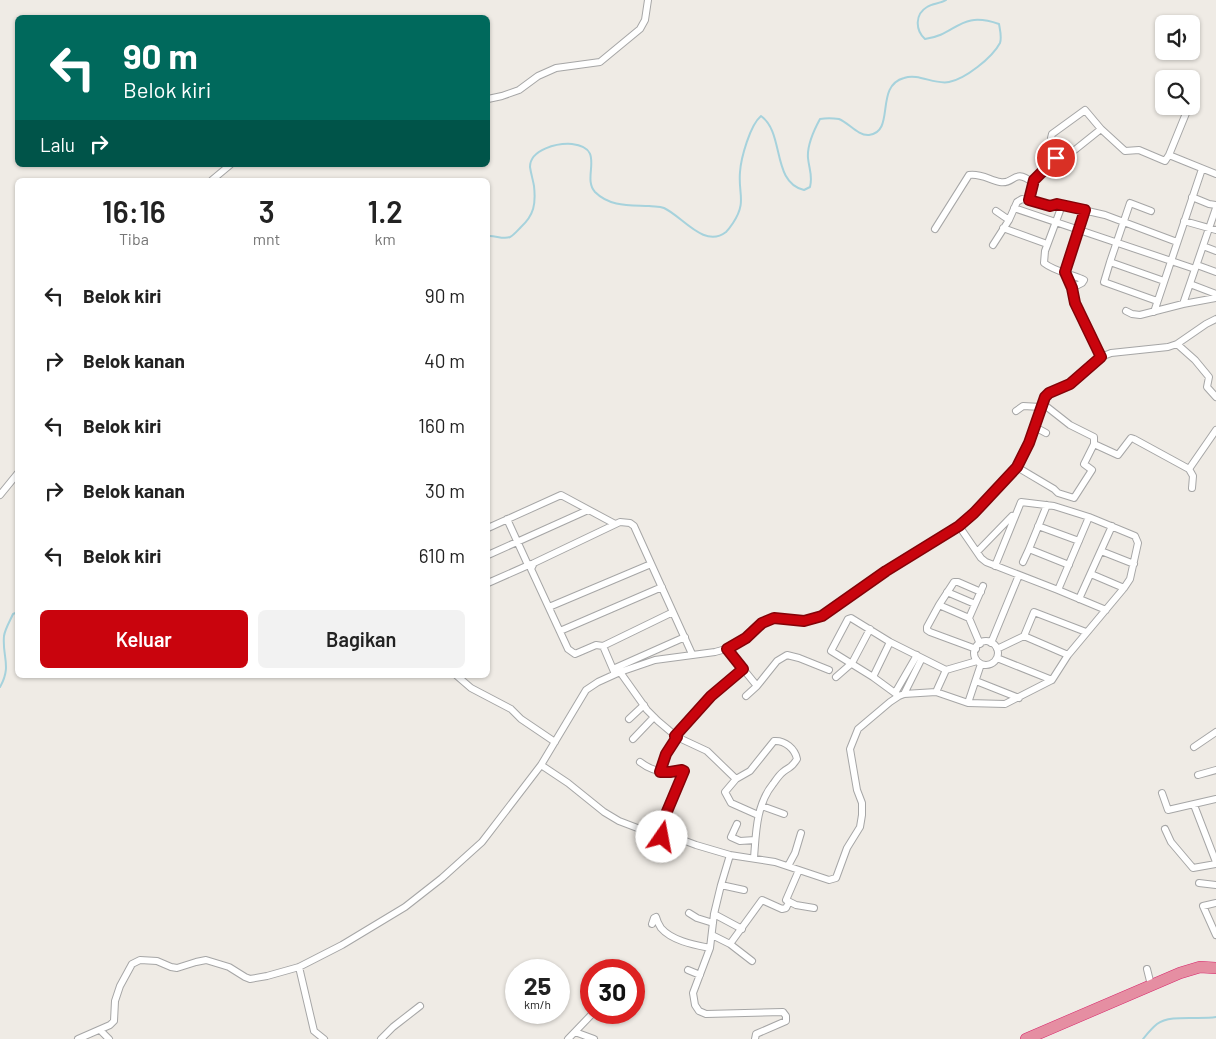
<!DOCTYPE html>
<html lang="id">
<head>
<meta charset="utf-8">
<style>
  :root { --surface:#fff; --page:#f2f2f2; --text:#222; --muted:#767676; --accent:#c9040d }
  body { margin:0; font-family:Barlow,sans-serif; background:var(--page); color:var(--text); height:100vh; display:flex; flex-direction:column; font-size:19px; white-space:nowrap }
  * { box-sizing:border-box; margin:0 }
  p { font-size:16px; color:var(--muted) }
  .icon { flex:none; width:28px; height:28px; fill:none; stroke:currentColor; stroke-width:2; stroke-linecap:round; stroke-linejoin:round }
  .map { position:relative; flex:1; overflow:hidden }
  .details { position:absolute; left:15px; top:178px; width:475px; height:500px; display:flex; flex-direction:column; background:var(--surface); border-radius:8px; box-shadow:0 1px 4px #0004 }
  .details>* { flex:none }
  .top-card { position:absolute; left:15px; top:15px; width:475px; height:152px; border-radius:8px; box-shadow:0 1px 4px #0004; background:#00695c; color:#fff; overflow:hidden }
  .tools { position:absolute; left:1155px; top:15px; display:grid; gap:10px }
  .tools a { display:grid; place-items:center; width:45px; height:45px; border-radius:8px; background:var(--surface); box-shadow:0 1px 4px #0004; font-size:25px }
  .speed { position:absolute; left:505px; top:959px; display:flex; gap:10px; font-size:25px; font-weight:700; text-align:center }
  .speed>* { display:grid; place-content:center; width:65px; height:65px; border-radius:50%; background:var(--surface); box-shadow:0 1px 4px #0004; line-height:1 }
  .speed small { font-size:12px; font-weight:400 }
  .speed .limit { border:8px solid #d22; background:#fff; color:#111 }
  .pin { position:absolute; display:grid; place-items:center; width:42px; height:42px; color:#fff; margin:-21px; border:2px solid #fff; border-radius:50%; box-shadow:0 1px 5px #0007 }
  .me { position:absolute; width:55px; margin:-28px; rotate:12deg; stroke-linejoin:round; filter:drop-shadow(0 0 4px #0008) }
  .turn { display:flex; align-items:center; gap:18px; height:105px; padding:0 25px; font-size:22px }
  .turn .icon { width:65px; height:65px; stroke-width:2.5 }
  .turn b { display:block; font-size:35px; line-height:42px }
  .then { display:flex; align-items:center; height:48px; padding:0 25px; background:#0003; gap:10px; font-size:19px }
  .eta { display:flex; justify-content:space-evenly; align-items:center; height:85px; text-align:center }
  .eta b { font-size:30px; font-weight:600; line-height:35px }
  .primary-button { display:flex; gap:10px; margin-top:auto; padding:10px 25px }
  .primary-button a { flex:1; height:58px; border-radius:8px; background:var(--accent); color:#fff; font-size:20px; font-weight:600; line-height:58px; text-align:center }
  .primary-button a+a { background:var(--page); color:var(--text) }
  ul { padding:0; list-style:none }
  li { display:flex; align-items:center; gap:15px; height:65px; padding:0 25px }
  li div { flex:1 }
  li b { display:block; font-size:19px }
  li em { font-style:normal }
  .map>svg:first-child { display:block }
</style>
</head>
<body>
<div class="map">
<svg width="1216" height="1039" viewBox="0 0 1216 1039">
  <rect width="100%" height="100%" fill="#efebe5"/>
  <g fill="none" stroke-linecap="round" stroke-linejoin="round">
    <path stroke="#a6d2dc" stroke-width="2" d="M488,236C495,235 503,240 510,237C514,235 518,230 521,227C534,215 536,204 534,186C533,180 531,174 530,167C530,149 558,143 572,144C607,148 581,177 595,192C610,207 630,205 649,206C654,207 659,206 664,208C682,216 704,249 726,232C728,230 731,226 733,223C747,202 738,194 740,172C741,158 750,125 761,116C785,133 771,182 804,190L810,187C813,176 809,169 808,158C807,146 814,130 820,119C825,118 833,118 839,119C849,123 858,136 869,135C896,132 874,86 904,78C919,73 934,85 949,82C965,79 992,58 1000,43C1002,37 1000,30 999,24C959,10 957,35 925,39C915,30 915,14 927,7C933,3 940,4 946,0
      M0,687C12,666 2,657 4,636C5,629 10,621 13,614L18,612
      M1143,1039C1147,1034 1152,1028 1157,1024C1170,1014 1198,1020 1216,1017"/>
    <defs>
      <path id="street" d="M488,99L502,96L519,90L538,76L556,68L600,62L640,29L645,20L648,0
        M1191,99L1193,92
        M1068,155L1051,138L1052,134L1085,110L1101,129
        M1169,155L1189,106
        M212,180L230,165
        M1192,197L1209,204L1216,205
        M1029,200L1034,180L1053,161L1071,153L1101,129L1125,151L1139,150L1165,161L1169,155L1216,174
        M1014,208L1195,269
        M1061,208L1045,251L1044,263C1054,271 1070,274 1082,279L1084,280L1082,283L1072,288L1065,272L1085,210
        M996,211L1009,220
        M1151,211L1130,203L1110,262L1164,281
        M1184,221L1216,230
        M1003,228L1047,244
        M935,229L969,175C980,173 990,180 1000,182C1015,185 1013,167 1033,183
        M993,245L1009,220L1017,202L1022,199L1049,206L1057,204L1105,215L1177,242
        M1203,246L1216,251
        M1110,262L1104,282L1157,301
        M1197,265L1216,272
        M1190,284L1216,294
        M1072,288L1075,303L1101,357
        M1183,304L1216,208
        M1126,311L1132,314L1140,315L1183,304L1216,298
        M1154,312L1202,169
        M1177,344L1195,360L1209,377L1207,387L1216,397
        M1016,411L1023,406L1041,407
        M1035,427L1046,433
        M1094,444L1118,455L1131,438L1134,439L1189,469L1193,476L1192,488
        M1017,467L1054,489L1058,493L1074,498L1092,470L1084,464L1094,444V437L1070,425L1042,403
        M1189,469L1216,430
        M0,495L18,473
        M1047,505L1029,549L1069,565
        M507,519L528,565
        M1038,526L1079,541
        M488,528L561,495L615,524
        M1101,551L1134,564
        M977,552L1012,516
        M488,555L588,510
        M1023,562L1029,549
        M995,566L1021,502L1054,506L1089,517
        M1091,574L1124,588
        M488,583L531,564
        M1058,590L1106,610
        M947,592L975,604
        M1079,599L1112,526
        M939,605L969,618
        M549,607L651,564
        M560,631L662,587
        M1024,636L1068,655
        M974 653a12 12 0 1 1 24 0a12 12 0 1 1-24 0Z
        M991,643L1019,575
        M980,644L969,618L983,586
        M603,646L673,612
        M727,649L757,686
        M976,649L930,632L927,630V627L939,605L954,582H958L981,592
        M997,649L1024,636L1034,612L1086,632
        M997,658L1052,680
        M613,669L685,637
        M620,672L647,710L658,721L677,737L707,751L736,779L725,792L731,803L758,815
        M615,674L603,646L596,645L575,654L568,649L531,569L534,563L620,522L630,523L634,526L692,654
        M456,675L471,688L511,709L521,719L555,742
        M836,677L852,663L870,629
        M873,677L890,642
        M976,681L1019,698
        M936,692L946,670L977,661
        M895,693L917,655
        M904,694L922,658
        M746,696L757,686L777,661L787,655L799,658L829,670
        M899,696L873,677L831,651L848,619L851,618L890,642L946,670
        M968,703L981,664
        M629,719L644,705
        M675,736L711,696L743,669
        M633,739L654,717
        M1194,747L1216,732
        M640,762C653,772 667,774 682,770L684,771L663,821L661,837
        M541,765L568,783L604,812L619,821L661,837L680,839L696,845L730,855L775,862L829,880L836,878L847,848L860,827L862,815V803L857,790L850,749L858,729L890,702L899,696L904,694L936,692L968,703L1005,704L1052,680L1068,655L1124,588L1130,579L1138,543L1135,536L1089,517L1058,590L986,562L981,558L959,526
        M660,772L666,754L677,737
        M1198,775L1216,770
        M736,779L750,771L774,741C785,740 795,749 797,759C791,769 790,766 783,772C779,775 776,780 773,784C756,805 756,833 754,858
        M1162,793L1168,810L1216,799
        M1194,805L1216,862
        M762,806L784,814
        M737,824L731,837L740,841L755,840
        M1165,829L1171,842L1193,868L1216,864
        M730,855L721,885L714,914L710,948L693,993L695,1005L699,1011L706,1014L783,1012L786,1016V1021L756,1034L755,1039
        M788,866L795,853L801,833
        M799,870L786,900L796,905L814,908
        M1199,883L1216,885
        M721,885L744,890
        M1216,903L1203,906L1216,935
        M689,913L697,918L713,923
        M714,914L742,929
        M652,924L654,918L656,917C657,921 659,925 661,928C672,941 695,945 710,948
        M712,935L730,944L752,961
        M730,944L762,900L782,909L786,908L789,902
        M299,967L314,1031L324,1039
        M1147,969L1151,985
        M688,970L700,975
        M589,988L591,992
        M101,1031L109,1039
        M575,1032L594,1039
        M78,1039L110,1025L114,1021L115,1001L120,986L132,964L140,960L157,961L171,967L177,968L196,962L206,960L229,967L245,977L250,979L267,976L299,967L342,945L405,907L442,878L482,842L541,765L586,690L598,682L620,672L655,660L715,652L733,647L746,638L762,623L774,618L804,621L822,616L886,571L959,526L974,513L1017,467L1029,443L1042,403L1049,393L1070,384L1101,357L1111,353L1168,347L1177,344L1206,324L1216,319
        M381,1039L393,1027L420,1006
        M568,1039L594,1012"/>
      <path id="highway" d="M1026,1039L1180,973L1200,967L1216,968"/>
    </defs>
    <use href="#street" stroke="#a6a6a6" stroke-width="8"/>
    <use href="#highway" stroke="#d7286c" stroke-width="12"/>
    <use href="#street" stroke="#fff" stroke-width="6"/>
    <use href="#highway" stroke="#e58ea2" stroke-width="11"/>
  </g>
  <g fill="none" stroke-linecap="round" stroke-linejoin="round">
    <defs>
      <path id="route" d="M662,837L663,821L684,771L682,770L670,772H660L666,754L677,737L675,736L711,696L743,669L727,649L746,638L762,623L774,618L804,621L822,616L886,571L959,526L974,513L1017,467L1029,443L1045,397L1049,393L1070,384L1101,357L1075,303L1072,288L1065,272L1085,210L1057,204L1050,206L1029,200L1034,180L1056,158"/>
    </defs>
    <use href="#route" stroke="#830308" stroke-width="12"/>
    <use href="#route" stroke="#c9040d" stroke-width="9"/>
  </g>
</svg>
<div class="tools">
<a><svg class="icon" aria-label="sound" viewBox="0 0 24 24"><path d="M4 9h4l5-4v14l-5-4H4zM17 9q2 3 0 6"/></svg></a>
<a><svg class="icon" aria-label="search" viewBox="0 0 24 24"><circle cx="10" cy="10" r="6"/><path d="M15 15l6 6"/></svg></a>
</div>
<div class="speed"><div>25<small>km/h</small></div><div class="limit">30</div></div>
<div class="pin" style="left:1056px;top:158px;background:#d93025"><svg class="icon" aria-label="arrive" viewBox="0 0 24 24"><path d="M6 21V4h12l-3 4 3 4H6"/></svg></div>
<svg class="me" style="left:662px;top:837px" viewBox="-20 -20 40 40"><circle r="19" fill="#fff"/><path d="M0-13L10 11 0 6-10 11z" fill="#c9040d"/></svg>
<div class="top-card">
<div class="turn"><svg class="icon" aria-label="left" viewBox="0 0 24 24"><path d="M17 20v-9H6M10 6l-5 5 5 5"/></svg><div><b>90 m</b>Belok kiri</div></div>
<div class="then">Lalu<svg class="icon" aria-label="right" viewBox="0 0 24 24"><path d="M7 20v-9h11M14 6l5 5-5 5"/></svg></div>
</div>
<section class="details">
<div class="eta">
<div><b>16:16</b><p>Tiba</p></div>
<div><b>3</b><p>mnt</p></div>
<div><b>1.2</b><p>km</p></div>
</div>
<ul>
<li><svg class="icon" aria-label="left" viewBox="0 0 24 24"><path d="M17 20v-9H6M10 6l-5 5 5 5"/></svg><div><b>Belok kiri</b></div><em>90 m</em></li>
<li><svg class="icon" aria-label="right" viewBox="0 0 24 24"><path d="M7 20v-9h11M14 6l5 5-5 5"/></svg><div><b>Belok kanan</b></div><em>40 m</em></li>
<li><svg class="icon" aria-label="left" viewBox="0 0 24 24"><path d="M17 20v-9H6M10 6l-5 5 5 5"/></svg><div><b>Belok kiri</b></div><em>160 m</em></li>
<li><svg class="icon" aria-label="right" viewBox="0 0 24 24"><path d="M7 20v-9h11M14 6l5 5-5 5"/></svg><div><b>Belok kanan</b></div><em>30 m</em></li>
<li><svg class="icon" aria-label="left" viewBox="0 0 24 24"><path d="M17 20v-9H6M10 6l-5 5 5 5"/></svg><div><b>Belok kiri</b></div><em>610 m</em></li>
</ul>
<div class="primary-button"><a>Keluar</a><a>Bagikan</a></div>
</section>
</div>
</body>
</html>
